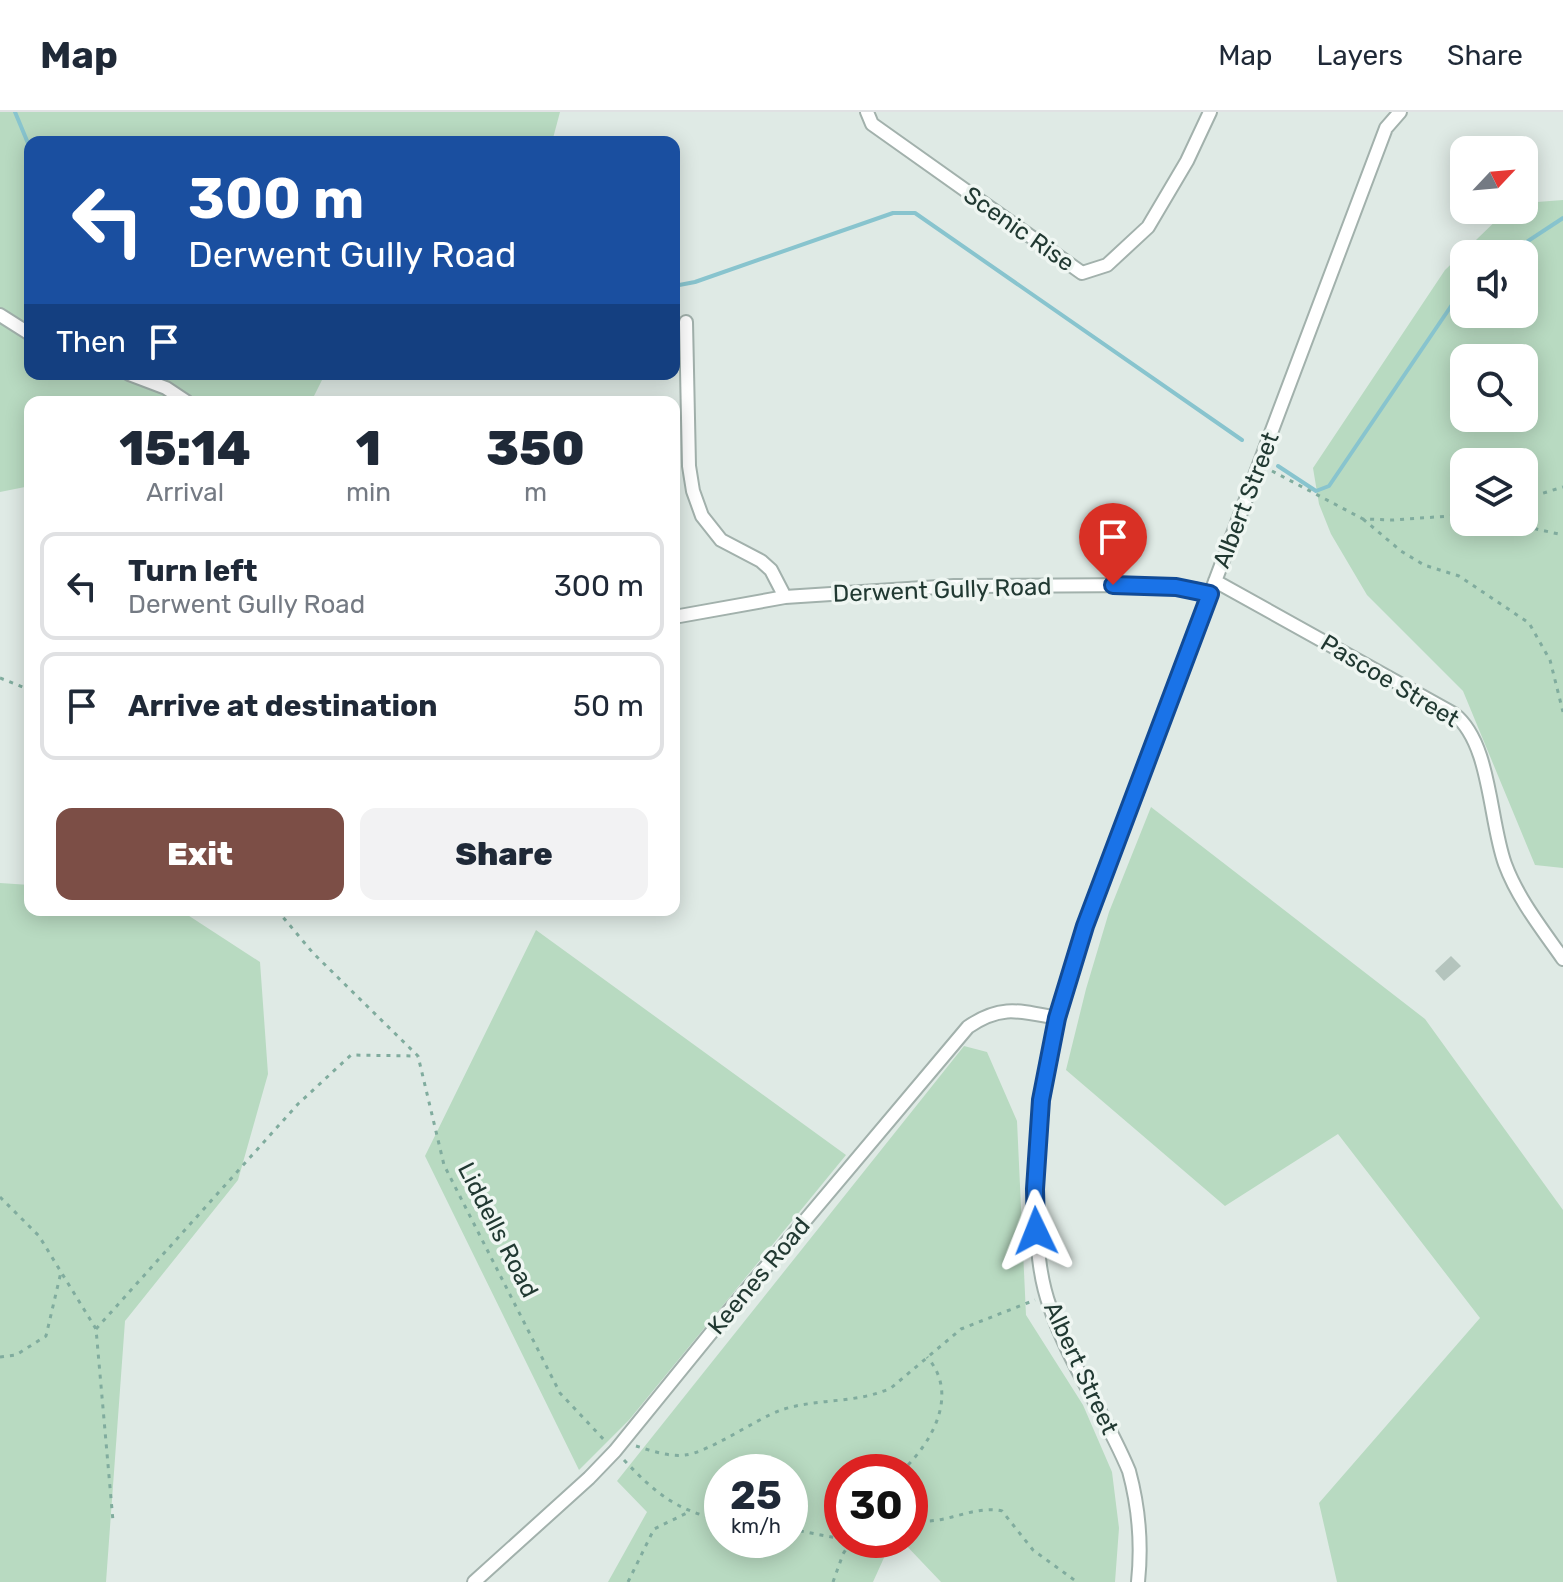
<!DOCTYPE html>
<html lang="en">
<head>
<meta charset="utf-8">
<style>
  :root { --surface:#fff; --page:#f2f2f3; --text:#1f2937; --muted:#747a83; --line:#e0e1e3; --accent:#7c4e46 }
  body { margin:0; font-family:Rubik,sans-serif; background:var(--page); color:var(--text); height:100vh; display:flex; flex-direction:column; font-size:30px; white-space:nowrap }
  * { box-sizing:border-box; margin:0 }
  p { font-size:26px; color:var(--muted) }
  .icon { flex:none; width:44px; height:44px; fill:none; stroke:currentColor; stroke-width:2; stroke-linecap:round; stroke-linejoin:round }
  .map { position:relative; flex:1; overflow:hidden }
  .side { position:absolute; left:24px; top:284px; width:656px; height:520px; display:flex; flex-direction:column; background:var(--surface); border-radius:16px; box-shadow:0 4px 20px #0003 }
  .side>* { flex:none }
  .hud { position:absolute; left:24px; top:24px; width:656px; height:244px; border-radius:16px; box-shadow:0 4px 20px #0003; background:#1a4fa0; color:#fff; overflow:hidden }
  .needle { width:52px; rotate:64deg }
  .buttons { position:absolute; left:1450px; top:24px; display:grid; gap:16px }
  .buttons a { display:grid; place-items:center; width:88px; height:88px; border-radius:16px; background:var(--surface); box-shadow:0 4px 20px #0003; font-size:40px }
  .speed { position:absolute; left:704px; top:1342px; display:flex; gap:16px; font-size:40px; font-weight:700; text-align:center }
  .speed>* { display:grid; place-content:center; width:104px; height:104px; border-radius:50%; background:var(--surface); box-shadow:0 4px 20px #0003; line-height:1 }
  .speed small { font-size:20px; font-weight:400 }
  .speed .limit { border:12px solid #d22; background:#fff; color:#111 }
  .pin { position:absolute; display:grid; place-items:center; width:68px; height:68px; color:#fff; margin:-82px -34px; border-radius:50% 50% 50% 0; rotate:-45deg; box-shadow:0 0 8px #0007 }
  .pin .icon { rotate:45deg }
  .me { position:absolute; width:88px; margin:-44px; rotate:358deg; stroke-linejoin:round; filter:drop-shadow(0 0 6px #0008) }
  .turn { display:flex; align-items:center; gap:28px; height:168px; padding:0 32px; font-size:36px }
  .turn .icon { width:104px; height:104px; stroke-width:2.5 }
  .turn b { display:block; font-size:56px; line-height:68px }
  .then { display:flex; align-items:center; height:76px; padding:0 32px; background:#0003; gap:16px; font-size:30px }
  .eta { display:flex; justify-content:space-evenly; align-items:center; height:136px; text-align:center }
  .eta b { font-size:48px; font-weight:800; line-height:56px }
  .button { display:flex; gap:16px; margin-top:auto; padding:16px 32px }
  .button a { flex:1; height:92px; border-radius:16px; background:var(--accent); color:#fff; font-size:32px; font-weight:800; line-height:92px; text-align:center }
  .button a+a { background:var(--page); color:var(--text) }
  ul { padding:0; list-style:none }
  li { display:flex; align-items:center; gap:24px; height:108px; margin:0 16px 12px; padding:0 16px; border:4px solid var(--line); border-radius:16px }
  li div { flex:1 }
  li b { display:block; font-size:30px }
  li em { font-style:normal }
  header { display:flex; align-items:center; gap:48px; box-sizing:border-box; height:112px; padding:0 40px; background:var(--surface); border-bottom:2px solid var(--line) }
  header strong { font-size:38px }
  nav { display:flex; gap:44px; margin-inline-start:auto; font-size:28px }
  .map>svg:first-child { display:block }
</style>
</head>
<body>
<header>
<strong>Map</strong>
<nav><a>Map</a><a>Layers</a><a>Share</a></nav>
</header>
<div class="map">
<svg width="1563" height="1470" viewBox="0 0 1563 1470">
  <rect width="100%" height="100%" fill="#dfeae5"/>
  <path fill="#b8dac1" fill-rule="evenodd" d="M0,0H560L552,30H30V262H325L311,290H30V374L0,380Z
    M1563,88V756L1535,753L1463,579L1367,483L1331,422L1319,392L1313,356L1445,158L1507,98H1524V91ZM1524,142V202H1464V142ZM1524,246V306H1464V246ZM1524,350V410H1464V350Z
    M1151,695L1425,907L1563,1098V1470H1337L1319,1391L1480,1206L1338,1022L1225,1094L1066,958L1086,877L1109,800Z
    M0,771L30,773V798H180L260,850L268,962L238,1068L125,1209L106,1470H0Z
    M536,818L846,1043L629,1308L579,1358L425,1044Z
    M964,934L987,940L1017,1009L1026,1203L1083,1293L1112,1360L1119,1416L1115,1470H941L901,1428H910V1360H842V1428H892L873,1470H608L647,1400L617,1369ZM722,1360H790V1428H722Z"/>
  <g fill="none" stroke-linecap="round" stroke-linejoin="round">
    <path stroke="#88c4ce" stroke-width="4" d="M15,0L30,36
      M1508,142L1563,106
      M674,174L695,170L893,101H915L1242,328
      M1278,354L1316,379L1329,374L1464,175"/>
  </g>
  <path fill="#b4c4bd" d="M1451,844L1461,854L1444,869L1435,859Z"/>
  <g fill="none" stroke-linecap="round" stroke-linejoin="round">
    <defs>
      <path id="minor" d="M867,0L872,12L1082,161L1107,153L1148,115L1187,49L1210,0
        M0,203L30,222
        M686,210L689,354L693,379L702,404L721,428L761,449L771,458L785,485
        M129,262L166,276L187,290
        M1215,469L1454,602C1491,631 1489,708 1505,752C1518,787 1542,817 1563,847
        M674,505L785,485L954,474L1144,473L1194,477L1210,482
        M474,1470L589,1366L615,1339L728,1200L968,915C1001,892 1020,899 1057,906
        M1138,1470C1142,1432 1139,1396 1129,1359C1106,1303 1069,1252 1050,1195C1039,1165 1037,1132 1036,1099C1033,1000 1055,908 1085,814L1386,16L1400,0"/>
    </defs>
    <use href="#minor" stroke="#a2b1ac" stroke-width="16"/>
    <path stroke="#80ac9e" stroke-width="3" stroke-dasharray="4 6" stroke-linecap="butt" d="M1272,359L1363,407L1393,408L1464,403
      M1524,387L1563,375
      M1363,407L1401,439L1424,453L1459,464L1529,511L1550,548L1563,600
      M1505,410L1563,423
      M0,566L30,578
      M277,798L313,841L418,944L444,1053L560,1281L607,1331
      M0,1085L39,1124L96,1217L113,1409
      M96,1217L298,992L351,943L418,944
      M0,1245L16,1243L46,1224L61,1160
      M636,1334C652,1339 669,1345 685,1343C710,1340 754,1308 781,1298C817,1286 856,1292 891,1276L961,1217L1035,1188
      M624,1348C655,1381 677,1399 722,1408
      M901,1360C932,1331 960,1282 927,1245
      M910,1407C942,1416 972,1392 1002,1399L1033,1438L1077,1470
      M790,1417L842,1427
      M628,1470L654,1417L689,1400
      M833,1470L843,1442L852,1428"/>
    <use href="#minor" stroke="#fff" stroke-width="12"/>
  </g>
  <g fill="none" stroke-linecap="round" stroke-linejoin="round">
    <defs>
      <path id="route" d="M1036,1119L1035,1077L1041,988L1057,906L1085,814L1210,482L1176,475L1113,473"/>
    </defs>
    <use href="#route" stroke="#114b97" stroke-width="20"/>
    <use href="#route" stroke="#1a73e8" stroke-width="14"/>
  </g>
  <g text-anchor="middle" stroke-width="7" stroke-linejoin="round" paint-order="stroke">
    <g font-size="24" fill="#213932" stroke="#eff6f2">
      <text transform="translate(1019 117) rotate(35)" y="8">Scenic Rise</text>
      <text transform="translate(1246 388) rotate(-69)" y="8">Albert Street</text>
      <text transform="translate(942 478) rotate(-2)" y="8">Derwent Gully Road</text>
      <text transform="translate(1390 569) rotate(31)" y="8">Pascoe Street</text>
      <text transform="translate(498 1118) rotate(63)" y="8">Liddells Road</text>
      <text transform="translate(759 1164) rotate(-50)" y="8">Keenes Road</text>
      <text transform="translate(1081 1256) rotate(65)" y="8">Albert Street</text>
    </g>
  </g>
</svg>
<div class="buttons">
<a><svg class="needle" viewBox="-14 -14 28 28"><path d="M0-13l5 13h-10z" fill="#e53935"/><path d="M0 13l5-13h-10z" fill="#747a83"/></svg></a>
<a><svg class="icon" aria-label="sound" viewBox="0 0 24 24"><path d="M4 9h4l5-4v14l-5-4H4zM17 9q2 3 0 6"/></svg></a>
<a><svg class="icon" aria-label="search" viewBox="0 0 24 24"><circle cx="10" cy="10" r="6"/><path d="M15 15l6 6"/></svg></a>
<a><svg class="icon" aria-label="layers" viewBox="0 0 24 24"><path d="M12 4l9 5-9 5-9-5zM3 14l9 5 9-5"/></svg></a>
</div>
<div class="speed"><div>25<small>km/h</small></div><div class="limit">30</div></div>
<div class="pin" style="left:1113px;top:473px;background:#d93025"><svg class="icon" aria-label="arrive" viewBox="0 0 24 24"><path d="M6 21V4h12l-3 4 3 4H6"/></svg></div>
<svg class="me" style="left:1036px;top:1119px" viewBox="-20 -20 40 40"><path d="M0-17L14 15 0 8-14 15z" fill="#1a73e8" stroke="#fff" stroke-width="4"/></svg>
<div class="hud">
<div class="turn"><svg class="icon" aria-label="left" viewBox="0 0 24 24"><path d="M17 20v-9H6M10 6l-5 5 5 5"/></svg><div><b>300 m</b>Derwent Gully Road</div></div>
<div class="then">Then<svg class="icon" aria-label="arrive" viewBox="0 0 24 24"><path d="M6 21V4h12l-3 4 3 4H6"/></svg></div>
</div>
<section class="side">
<div class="eta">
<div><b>15:14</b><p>Arrival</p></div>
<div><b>1</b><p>min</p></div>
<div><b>350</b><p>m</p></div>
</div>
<ul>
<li><svg class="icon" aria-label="left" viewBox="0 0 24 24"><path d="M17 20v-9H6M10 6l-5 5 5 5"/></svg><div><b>Turn left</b><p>Derwent Gully Road</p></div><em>300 m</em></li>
<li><svg class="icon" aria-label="arrive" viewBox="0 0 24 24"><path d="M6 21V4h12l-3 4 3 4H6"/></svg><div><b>Arrive at destination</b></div><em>50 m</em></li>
</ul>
<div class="button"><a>Exit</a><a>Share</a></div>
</section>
</div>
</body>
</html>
